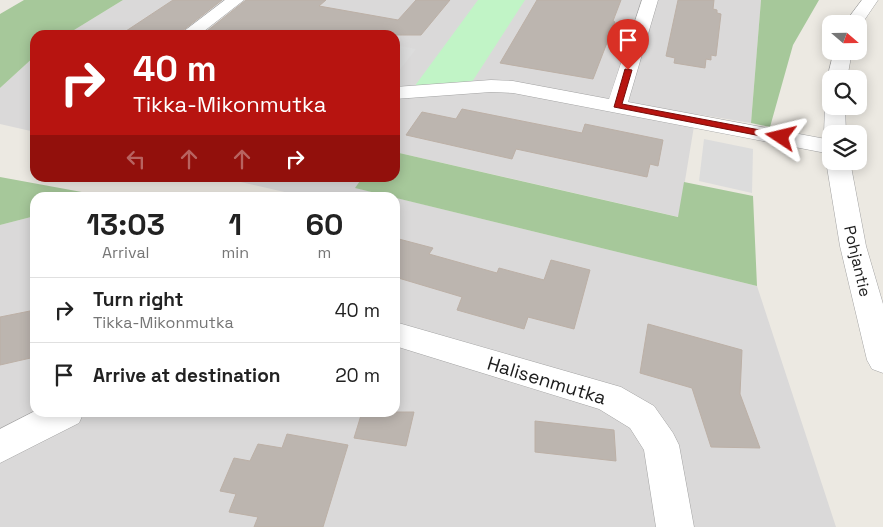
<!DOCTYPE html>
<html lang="en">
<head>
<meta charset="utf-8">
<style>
  :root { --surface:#fff; --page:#f6f6f6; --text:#222; --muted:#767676; --line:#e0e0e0 }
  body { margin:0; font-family:"Space Grotesk",sans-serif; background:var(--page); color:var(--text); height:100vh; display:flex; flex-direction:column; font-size:19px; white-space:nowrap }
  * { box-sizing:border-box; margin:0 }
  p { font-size:16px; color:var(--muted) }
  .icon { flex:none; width:28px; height:28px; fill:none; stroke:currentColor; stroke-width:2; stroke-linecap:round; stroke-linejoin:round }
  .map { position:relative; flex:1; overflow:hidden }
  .details { position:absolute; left:30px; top:192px; width:370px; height:225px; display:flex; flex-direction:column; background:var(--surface); border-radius:15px; box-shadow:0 2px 12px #0003 }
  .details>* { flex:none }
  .hud { position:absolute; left:30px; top:30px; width:370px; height:152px; border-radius:15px; box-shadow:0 2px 12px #0003; background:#b71410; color:#fff; overflow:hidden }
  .needle { width:32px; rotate:110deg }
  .buttons { position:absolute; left:822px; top:15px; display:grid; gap:10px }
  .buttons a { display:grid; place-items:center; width:45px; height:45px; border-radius:10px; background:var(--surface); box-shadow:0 2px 12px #0003; font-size:25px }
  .pin { position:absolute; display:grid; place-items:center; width:42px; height:42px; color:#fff; margin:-51px -21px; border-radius:50% 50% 50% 0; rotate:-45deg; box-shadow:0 0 5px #0007 }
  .pin .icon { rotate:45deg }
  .me { position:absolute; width:55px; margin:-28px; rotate:280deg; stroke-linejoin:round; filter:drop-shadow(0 0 4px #0008) }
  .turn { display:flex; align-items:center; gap:18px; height:105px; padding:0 20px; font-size:22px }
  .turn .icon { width:65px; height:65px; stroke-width:2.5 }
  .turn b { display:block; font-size:35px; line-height:42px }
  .lanes { display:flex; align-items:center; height:48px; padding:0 20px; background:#0003; justify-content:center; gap:25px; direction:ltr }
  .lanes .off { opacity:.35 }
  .eta { display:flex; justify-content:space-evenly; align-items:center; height:85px; text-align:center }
  .eta b { font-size:30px; font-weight:800; line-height:35px }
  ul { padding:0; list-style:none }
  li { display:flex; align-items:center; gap:15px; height:65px; padding:0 20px; border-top:1px solid var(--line) }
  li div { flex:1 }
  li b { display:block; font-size:19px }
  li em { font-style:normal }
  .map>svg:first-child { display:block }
</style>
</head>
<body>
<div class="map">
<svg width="883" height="527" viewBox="0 0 883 527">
  <rect width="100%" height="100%" fill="#ece9e2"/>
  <path fill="#dad9d9" d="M123,0H761L751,123L696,114L679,217L395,152V35H66Z
    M35,56V132L0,124V88Z
    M223,178H362L356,188L757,286L836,527H0V225L35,216V412H395V198L306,197Z"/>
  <path fill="#a6c89a" d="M24,0H123L66,35H35V56L0,88V14Z
    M761,0H819L793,45L770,127L751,123Z
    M395,152L678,217L684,182L753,196L757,286L355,188L362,178H395Z
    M0,177L109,197L35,198V216L0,225Z"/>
  <path fill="#c1f4c6" d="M478,0H525L472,82L414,87Z"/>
  <path fill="#dcdcdc" d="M395,45L416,49L395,76Z
    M704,139L753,149L752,193L699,181Z"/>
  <path fill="#bcb5af" stroke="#bcb0a6" d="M173,0H222L177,35H120Z
    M246,0H326L319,6L398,20L416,0H450L421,35H202Z
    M537,0H621L613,21L615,22L593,79L500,63Z
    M678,0H714L713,9L717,10V13L721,14L716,56L711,55V60L706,59L705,68L674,63L675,58L666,56Z
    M462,109L582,133L585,124L663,140L658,166L650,164L647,177L516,149L512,159L406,135L422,112L456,119Z
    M395,238L433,248L429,254L497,273L499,268L544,280L551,260L590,270L574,329L528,317L524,329L457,310L462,297L395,277Z
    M35,310V357L0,365V317Z
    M648,324L742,350L740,394L760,448L711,447L692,388L640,373Z
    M362,412H414L406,446L354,438Z
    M535,421L614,430L616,461L535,452Z
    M287,434L348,445L323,527H254L258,517L229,512L236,494L220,491L234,458L250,461L258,444L282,448Z"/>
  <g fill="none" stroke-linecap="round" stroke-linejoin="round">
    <defs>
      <path id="minor" d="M225,0H244L199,35H179Z
        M642,0H658L628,102L831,140V154L513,93L491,92L395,99V87L491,80L513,81L609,99Z
        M862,0H878L859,28V24H844Z
        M834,51H852L847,79H831V84L827,79Z
        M831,101V106H845L846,134H831V140L824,134L825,106Z
        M831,156V161H850L866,246L883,304V373L872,369L867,360L840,246L826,161Z
        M395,322L621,387L654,406L673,433L679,445L694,527H656L644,450L630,428L599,409L395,346Z
        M35,411L84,412L79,423L0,463V429Z"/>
    </defs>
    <use href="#minor" stroke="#a3a3a3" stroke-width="1"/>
    <use href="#minor" fill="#fff" fill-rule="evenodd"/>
  </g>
  <path fill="#b71410" stroke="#770d0a" d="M625,69L632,70L622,104L781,134L786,137L781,140L614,107Z"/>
  <g text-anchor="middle" stroke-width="4" stroke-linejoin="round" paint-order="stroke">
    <g font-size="16" fill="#1c1c1c" stroke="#fff">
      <text transform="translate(858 261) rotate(77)" y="6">Pohjantie</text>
    </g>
    <g font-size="19" fill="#1c1c1c" stroke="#fff">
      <text transform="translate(547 380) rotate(17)" y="7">Halisenmutka</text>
    </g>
  </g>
</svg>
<div class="buttons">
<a><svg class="needle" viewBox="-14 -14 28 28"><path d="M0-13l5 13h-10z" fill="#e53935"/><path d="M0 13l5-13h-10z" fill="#767676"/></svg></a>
<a><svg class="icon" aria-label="search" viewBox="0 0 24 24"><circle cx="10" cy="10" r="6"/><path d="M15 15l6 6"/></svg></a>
<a><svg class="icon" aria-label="layers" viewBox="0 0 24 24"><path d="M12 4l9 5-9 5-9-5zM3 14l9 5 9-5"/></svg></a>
</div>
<div class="pin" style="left:628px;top:70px;background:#d93025"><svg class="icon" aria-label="arrive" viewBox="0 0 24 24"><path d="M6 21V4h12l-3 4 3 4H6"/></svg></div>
<svg class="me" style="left:781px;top:137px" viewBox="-20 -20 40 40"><path d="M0-17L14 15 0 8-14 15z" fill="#b71410" stroke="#fff" stroke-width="4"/></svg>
<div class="hud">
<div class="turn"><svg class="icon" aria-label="right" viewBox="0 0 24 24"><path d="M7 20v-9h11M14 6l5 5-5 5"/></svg><div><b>40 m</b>Tikka-Mikonmutka</div></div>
<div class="lanes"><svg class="icon off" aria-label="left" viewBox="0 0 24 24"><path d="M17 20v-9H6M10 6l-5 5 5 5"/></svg><svg class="icon off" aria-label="ahead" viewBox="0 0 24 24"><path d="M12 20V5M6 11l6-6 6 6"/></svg><svg class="icon off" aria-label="ahead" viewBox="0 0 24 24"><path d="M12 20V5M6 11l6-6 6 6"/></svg><svg class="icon" aria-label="right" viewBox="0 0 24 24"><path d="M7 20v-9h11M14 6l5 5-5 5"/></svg></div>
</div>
<section class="details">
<div class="eta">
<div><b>13:03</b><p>Arrival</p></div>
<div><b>1</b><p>min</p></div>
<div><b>60</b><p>m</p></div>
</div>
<ul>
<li><svg class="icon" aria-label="right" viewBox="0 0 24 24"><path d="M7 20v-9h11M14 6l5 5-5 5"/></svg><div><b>Turn right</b><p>Tikka-Mikonmutka</p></div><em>40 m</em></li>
<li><svg class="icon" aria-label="arrive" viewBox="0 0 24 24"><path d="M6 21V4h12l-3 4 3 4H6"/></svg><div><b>Arrive at destination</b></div><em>20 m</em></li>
</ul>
</section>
</div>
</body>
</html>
